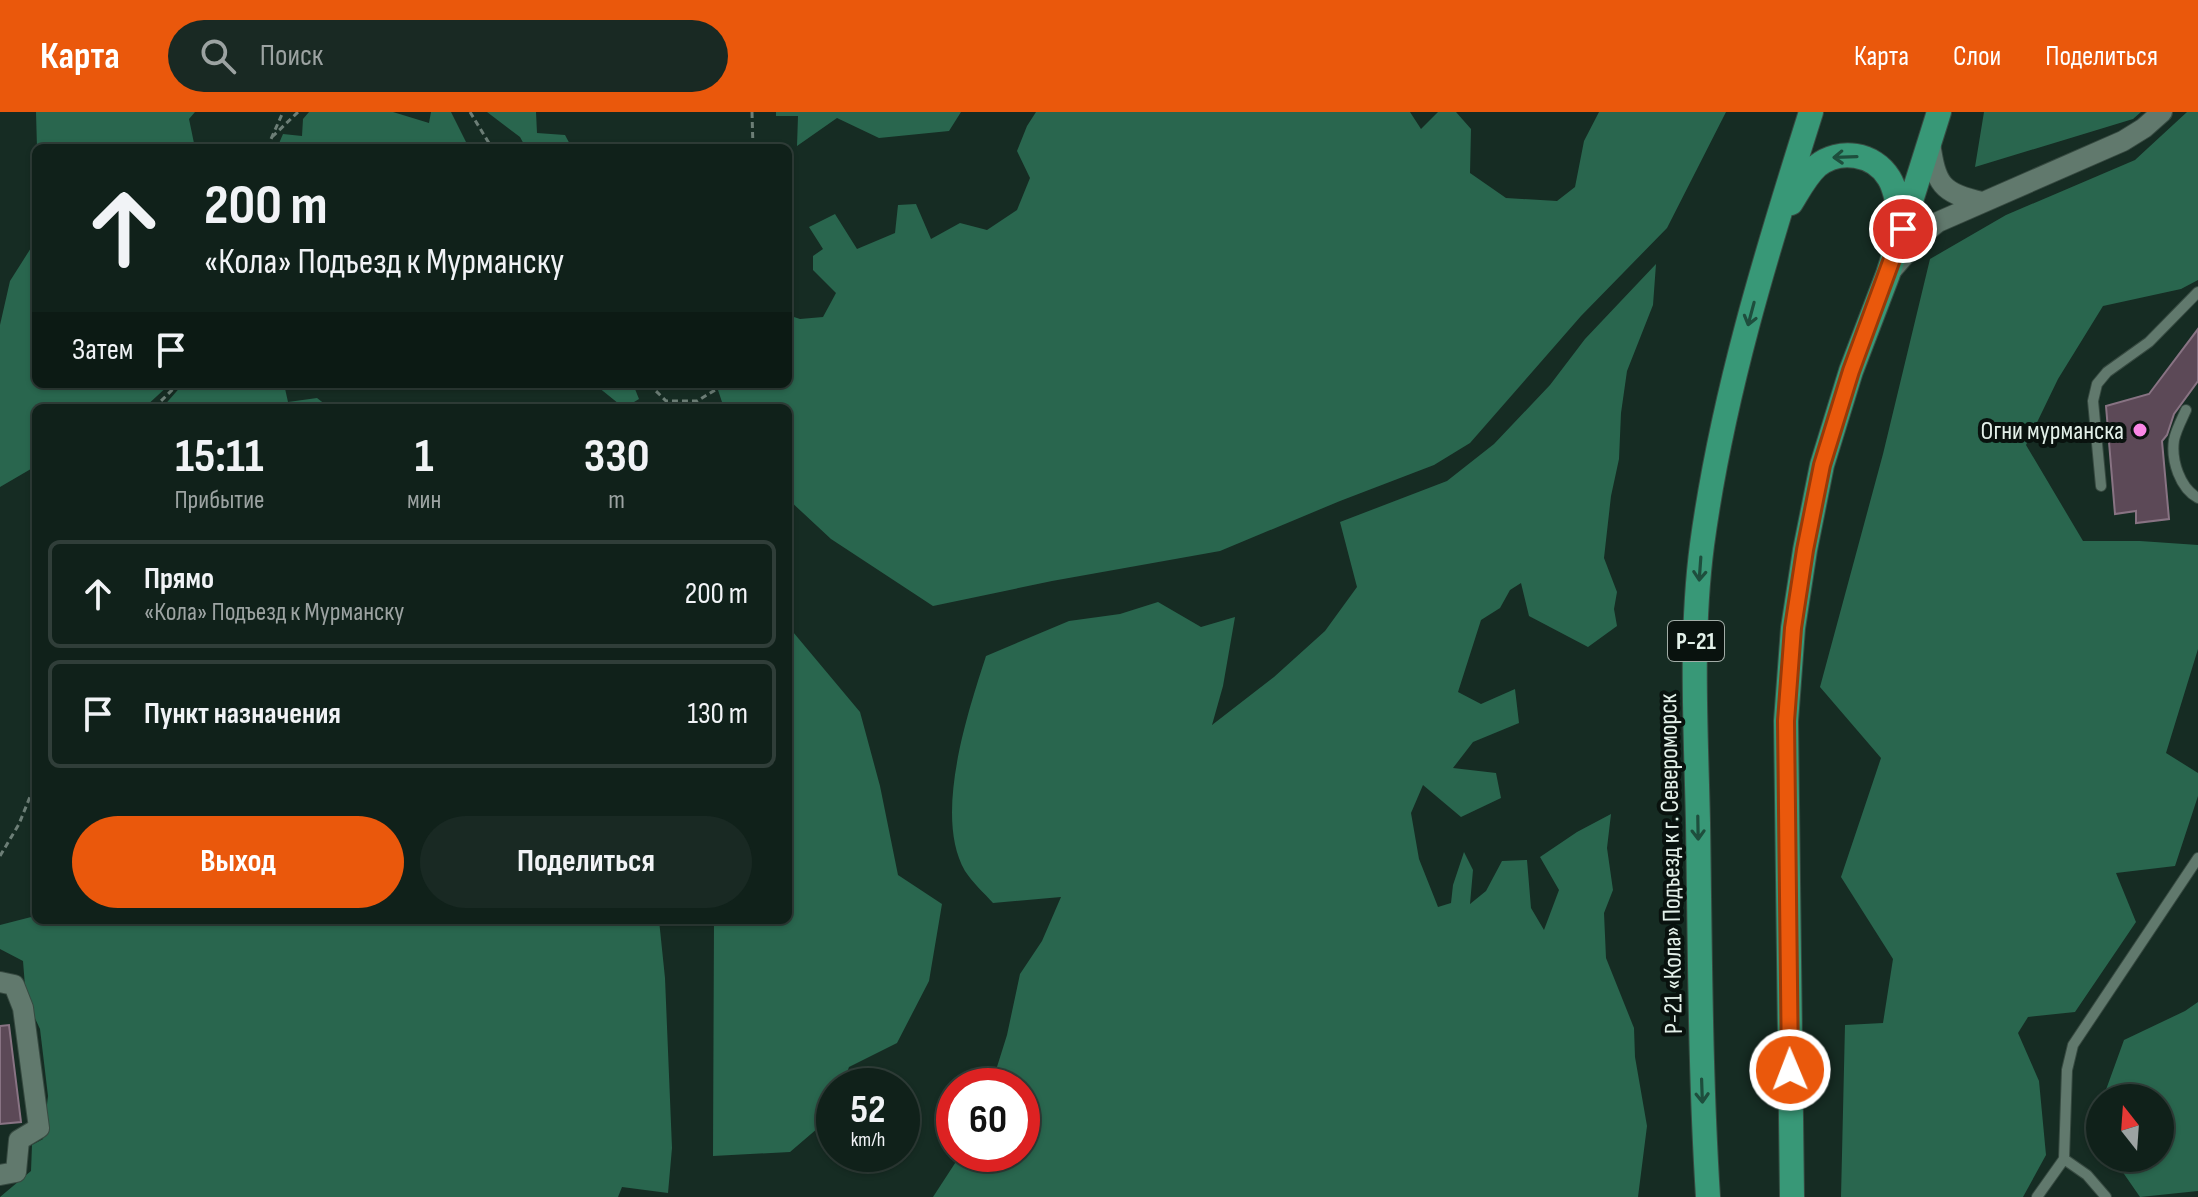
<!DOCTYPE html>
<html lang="ru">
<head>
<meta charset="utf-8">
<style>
  :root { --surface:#10211a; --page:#192923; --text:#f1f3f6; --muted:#9ca3a2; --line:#303e39; --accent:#ea580c }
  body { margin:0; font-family:"Sofia Sans Condensed",sans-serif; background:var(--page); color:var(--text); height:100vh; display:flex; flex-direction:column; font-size:30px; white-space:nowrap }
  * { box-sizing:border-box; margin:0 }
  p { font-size:26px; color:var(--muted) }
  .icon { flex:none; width:44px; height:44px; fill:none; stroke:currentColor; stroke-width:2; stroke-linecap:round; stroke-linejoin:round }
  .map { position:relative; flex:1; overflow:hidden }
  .sheet { position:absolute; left:32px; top:292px; width:760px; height:520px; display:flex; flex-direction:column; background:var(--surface); border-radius:12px; box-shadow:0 2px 6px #0004,0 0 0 2px var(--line) }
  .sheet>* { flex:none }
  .banner { position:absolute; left:32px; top:32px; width:760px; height:244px; border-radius:12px; box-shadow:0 2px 6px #0004,0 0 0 2px var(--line); background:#10211a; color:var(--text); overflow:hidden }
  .needle { width:52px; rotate:343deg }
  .tools { position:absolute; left:2086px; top:972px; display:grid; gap:16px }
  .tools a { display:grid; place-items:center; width:88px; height:88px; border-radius:50%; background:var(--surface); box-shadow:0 2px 6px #0004,0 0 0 2px var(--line); font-size:40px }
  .speed { position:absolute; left:816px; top:956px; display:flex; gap:16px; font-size:40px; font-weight:700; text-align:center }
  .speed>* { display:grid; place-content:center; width:104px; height:104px; border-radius:50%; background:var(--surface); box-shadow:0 2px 6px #0004,0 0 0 2px var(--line); line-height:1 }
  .speed small { font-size:20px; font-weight:400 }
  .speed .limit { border:12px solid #d22; background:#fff; color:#111 }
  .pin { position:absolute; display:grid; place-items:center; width:68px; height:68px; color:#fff; margin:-34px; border:4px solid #fff; border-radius:50%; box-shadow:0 2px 8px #0007 }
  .me { position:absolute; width:88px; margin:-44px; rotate:359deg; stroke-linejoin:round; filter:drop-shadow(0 0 6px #0008) }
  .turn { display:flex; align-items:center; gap:28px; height:168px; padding:0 40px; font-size:36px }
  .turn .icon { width:104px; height:104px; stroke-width:2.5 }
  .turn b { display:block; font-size:56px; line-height:68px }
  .then { display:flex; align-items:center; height:76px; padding:0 40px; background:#0003; gap:16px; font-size:30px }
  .eta { display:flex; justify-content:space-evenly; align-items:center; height:136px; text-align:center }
  .eta b { font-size:48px; font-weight:700; line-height:56px }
  .primary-button { display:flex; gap:16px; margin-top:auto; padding:16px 40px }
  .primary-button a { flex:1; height:92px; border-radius:48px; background:var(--accent); color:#fff; font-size:32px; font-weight:700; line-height:92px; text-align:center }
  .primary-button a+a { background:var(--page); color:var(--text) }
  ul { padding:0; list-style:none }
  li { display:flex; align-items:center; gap:24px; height:108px; margin:0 16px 12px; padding:0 24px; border:4px solid var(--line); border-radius:12px }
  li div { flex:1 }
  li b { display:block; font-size:30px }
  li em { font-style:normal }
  header { display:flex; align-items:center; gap:48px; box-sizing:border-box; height:112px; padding:0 40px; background:var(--accent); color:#fff }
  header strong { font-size:38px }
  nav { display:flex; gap:44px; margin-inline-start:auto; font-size:28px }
  .search { width:560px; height:72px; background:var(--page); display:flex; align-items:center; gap:20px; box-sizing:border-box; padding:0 28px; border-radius:44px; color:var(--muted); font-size:30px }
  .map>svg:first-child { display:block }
</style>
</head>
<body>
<header>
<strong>Карта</strong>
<div class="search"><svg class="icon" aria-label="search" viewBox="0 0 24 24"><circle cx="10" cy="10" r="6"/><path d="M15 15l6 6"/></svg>Поиск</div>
<nav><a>Карта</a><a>Слои</a><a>Поделиться</a></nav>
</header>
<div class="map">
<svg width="2198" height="1085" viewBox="0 0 2198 1085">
  <rect width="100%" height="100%" fill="#162c23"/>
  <path fill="#29664e" d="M36,0H195L189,7L195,36H37Z
    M309,0H393L429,11L431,0H451L469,36H277L283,22L302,24L303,7Z
    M487,0H536L537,21L565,23L572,36H526L520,25Z
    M776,0H961L949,19L879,26L837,6L797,34L798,4H776Z
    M1036,0H1410L1421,17L1438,0H1456L1471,17L1470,61L1506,86L1557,89L1575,75L1584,29L1599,0H1726L1667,116L1581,204L1470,331L1434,353L1340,389L1220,439L1052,469L933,494L831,427L788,387V296H724L716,272H788V203L800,207L823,205L836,181L813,158V144L823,137L809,115L835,102L857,137L895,121L898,93L916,92L931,127L960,111L987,118L1017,98L1030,66L1017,39L1027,14Z
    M1984,0H2141L2133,7L1975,55Z
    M2187,0H2198V168L2181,177L2103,194L2058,267L2026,333L2083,429H2140L2198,433V537L2166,641L2198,661V684L2175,754L2116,761L2136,810L2075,900L2028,905L2018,921L2039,969L2046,1043L2023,1085H1841L1845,913L1883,911L1893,847L1841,765L1881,646L1820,575L1883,342L1930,147L2006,103L2135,48Z
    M36,128V272H170L144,296H36V354L0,375V213L10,169Z
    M1656,152L1653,193L1627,259L1621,301L1619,347L1611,384L1604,446L1617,480L1614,497L1617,514L1588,535L1529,504L1521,471L1510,478L1500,496L1481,508L1458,580L1481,592L1515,577L1519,611L1473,630L1453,656L1496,661L1501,686L1461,705L1423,673L1411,701L1419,747L1438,795L1451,791L1453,773L1464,740L1473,758L1470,792L1486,779L1502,749L1527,748L1531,796L1544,818L1559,778L1540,745L1577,720L1611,702L1607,736L1613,778L1604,801L1606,846L1634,916L1635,945L1647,1014L1638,1085H933L961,1042H1022V974H991L1007,923L1020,862L1042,829L1061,785L993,791C984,781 972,770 965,759C933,704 968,600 986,544L1069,509L1120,502L1158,490L1201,515L1235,505L1223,574L1212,613L1274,565L1325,519L1357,475L1340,410L1447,369L1494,332L1550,273L1585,227Z
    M183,272H284L288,290L317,286L330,296H162Z
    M588,272H633L639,287L624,296L598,275Z
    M788,514L860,600L880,674L898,763L942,792L929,869L897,931L849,955L842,974H834L832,1004L790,1040L713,1044L714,808H788Z
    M36,743V808H659L665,866L672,1036L668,1081L622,1075L618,1085H0L31,1059L32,1033L43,1027L48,984L40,917L26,887L23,849L0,837V813L35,804Z
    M2198,890V1079L2140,1085L2113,1046H2160V986H2103L2124,928L2185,899Z"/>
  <path fill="#5c4957" stroke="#887383" stroke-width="2" d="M2198,217V269L2174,302L2167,323L2162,329L2169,407L2136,411V399L2115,402L2106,294L2149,282Z
    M9,913L21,1010L0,1012V914Z"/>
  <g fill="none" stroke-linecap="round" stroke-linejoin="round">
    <defs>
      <path id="service" d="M2186,298C2182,307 2176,318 2174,328C2171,349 2180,376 2198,386
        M2101,374L2093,289L2097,272L2107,260L2149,230L2198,180
        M2064,1047L2087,1063L2106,1085
        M2037,1085L2064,1047L2067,958L2073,933L2198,746"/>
      <path id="minor" d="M1930,31C1936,72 1941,81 1982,90
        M1890,160L1923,122L1938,110L2123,29L2144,16L2162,0
        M0,870L14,873L23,896L39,1016L19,1028L16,1060L0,1063"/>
      <path id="primary" d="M1791,91C1799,78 1806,64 1817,54C1839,36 1874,41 1889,66C1897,79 1899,100 1902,115
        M1708,1085C1700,960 1700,835 1698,711C1696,619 1690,525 1702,433C1722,285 1766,142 1811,0
        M1792,1085L1786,609L1793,516L1805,438L1822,353L1851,259L1888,162L1939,0"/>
    </defs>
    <use href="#service" stroke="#374a41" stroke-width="12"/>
    <use href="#minor" stroke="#374a41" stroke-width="22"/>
    <use href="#primary" stroke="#374a41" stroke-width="26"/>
    <path stroke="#6c7e76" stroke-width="3" stroke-dasharray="6 4" stroke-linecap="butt" d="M470,0L492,36
      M752,0L753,36
      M272,25L298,0
      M267,36L283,0
      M649,272L666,289H697L725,272
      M154,296L178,272
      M0,744L19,712L36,670"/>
    <use href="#service" stroke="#61796d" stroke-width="10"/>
    <use href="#minor" stroke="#61796d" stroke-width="20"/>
    <use href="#primary" stroke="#389877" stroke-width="24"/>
  </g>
  <defs><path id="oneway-shaft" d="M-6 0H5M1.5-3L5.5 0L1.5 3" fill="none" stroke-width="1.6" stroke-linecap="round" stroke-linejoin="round" transform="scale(2)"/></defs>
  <g stroke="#1e4e3d">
    <use href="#oneway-shaft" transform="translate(1845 45) rotate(178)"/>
    <use href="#oneway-shaft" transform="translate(1751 202) rotate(105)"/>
    <use href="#oneway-shaft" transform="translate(1700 457) rotate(94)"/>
    <use href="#oneway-shaft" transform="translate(1698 716) rotate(89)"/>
    <use href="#oneway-shaft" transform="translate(1702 979) rotate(88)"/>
  </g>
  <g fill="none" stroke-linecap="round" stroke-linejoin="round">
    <defs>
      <path id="route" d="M1790,958L1786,609L1793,516L1805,438L1822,353L1851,259L1903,117"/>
    </defs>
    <use href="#route" stroke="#983908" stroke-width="20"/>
    <use href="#route" stroke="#ea580c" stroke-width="14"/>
  </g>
  <circle fill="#fa87e6" stroke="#09120e" stroke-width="3" cx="2140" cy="318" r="8"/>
  <g text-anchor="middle" stroke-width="8" stroke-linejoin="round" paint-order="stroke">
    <rect fill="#09120e" stroke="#a2ada7" stroke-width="2" x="1668" y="509" width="56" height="40" rx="6"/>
    <g font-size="24" font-weight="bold" fill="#e3f0e9">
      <text x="1696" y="537">Р-21</text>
    </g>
    <g font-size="26" fill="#e3f0e9" stroke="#09120e" text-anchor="end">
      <text x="2124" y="327">Огни мурманска</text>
    </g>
    <g font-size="26" fill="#e3f0e9" stroke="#09120e">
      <text transform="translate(1670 752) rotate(-91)" y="9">Р-21 «Кола» Подъезд к г. Североморск</text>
    </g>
  </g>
</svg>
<div class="tools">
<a><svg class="needle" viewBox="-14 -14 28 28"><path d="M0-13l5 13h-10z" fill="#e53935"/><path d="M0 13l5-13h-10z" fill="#9ca3a2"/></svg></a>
</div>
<div class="speed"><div>52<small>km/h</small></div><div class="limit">60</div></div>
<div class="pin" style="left:1903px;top:117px;background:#d93025"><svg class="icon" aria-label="arrive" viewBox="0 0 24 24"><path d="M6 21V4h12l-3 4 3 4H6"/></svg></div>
<svg class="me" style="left:1790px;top:958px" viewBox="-20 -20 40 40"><circle r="17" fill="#ea580c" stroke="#fff" stroke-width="3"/><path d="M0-11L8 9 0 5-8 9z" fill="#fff"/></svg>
<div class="banner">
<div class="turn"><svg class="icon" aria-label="ahead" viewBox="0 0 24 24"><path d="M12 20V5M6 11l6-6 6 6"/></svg><div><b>200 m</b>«Кола» Подъезд к Мурманску</div></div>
<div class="then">Затем<svg class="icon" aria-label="arrive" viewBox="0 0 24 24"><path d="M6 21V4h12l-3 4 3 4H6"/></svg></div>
</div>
<section class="sheet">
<div class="eta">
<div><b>15:11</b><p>Прибытие</p></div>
<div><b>1</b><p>мин</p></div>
<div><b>330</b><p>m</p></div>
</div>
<ul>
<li><svg class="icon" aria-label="ahead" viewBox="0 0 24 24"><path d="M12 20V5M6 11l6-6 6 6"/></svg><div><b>Прямо</b><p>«Кола» Подъезд к Мурманску</p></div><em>200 m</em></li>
<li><svg class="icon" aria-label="arrive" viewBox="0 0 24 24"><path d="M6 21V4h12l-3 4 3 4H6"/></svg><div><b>Пункт назначения</b></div><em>130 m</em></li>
</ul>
<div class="primary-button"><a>Выход</a><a>Поделиться</a></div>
</section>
</div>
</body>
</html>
